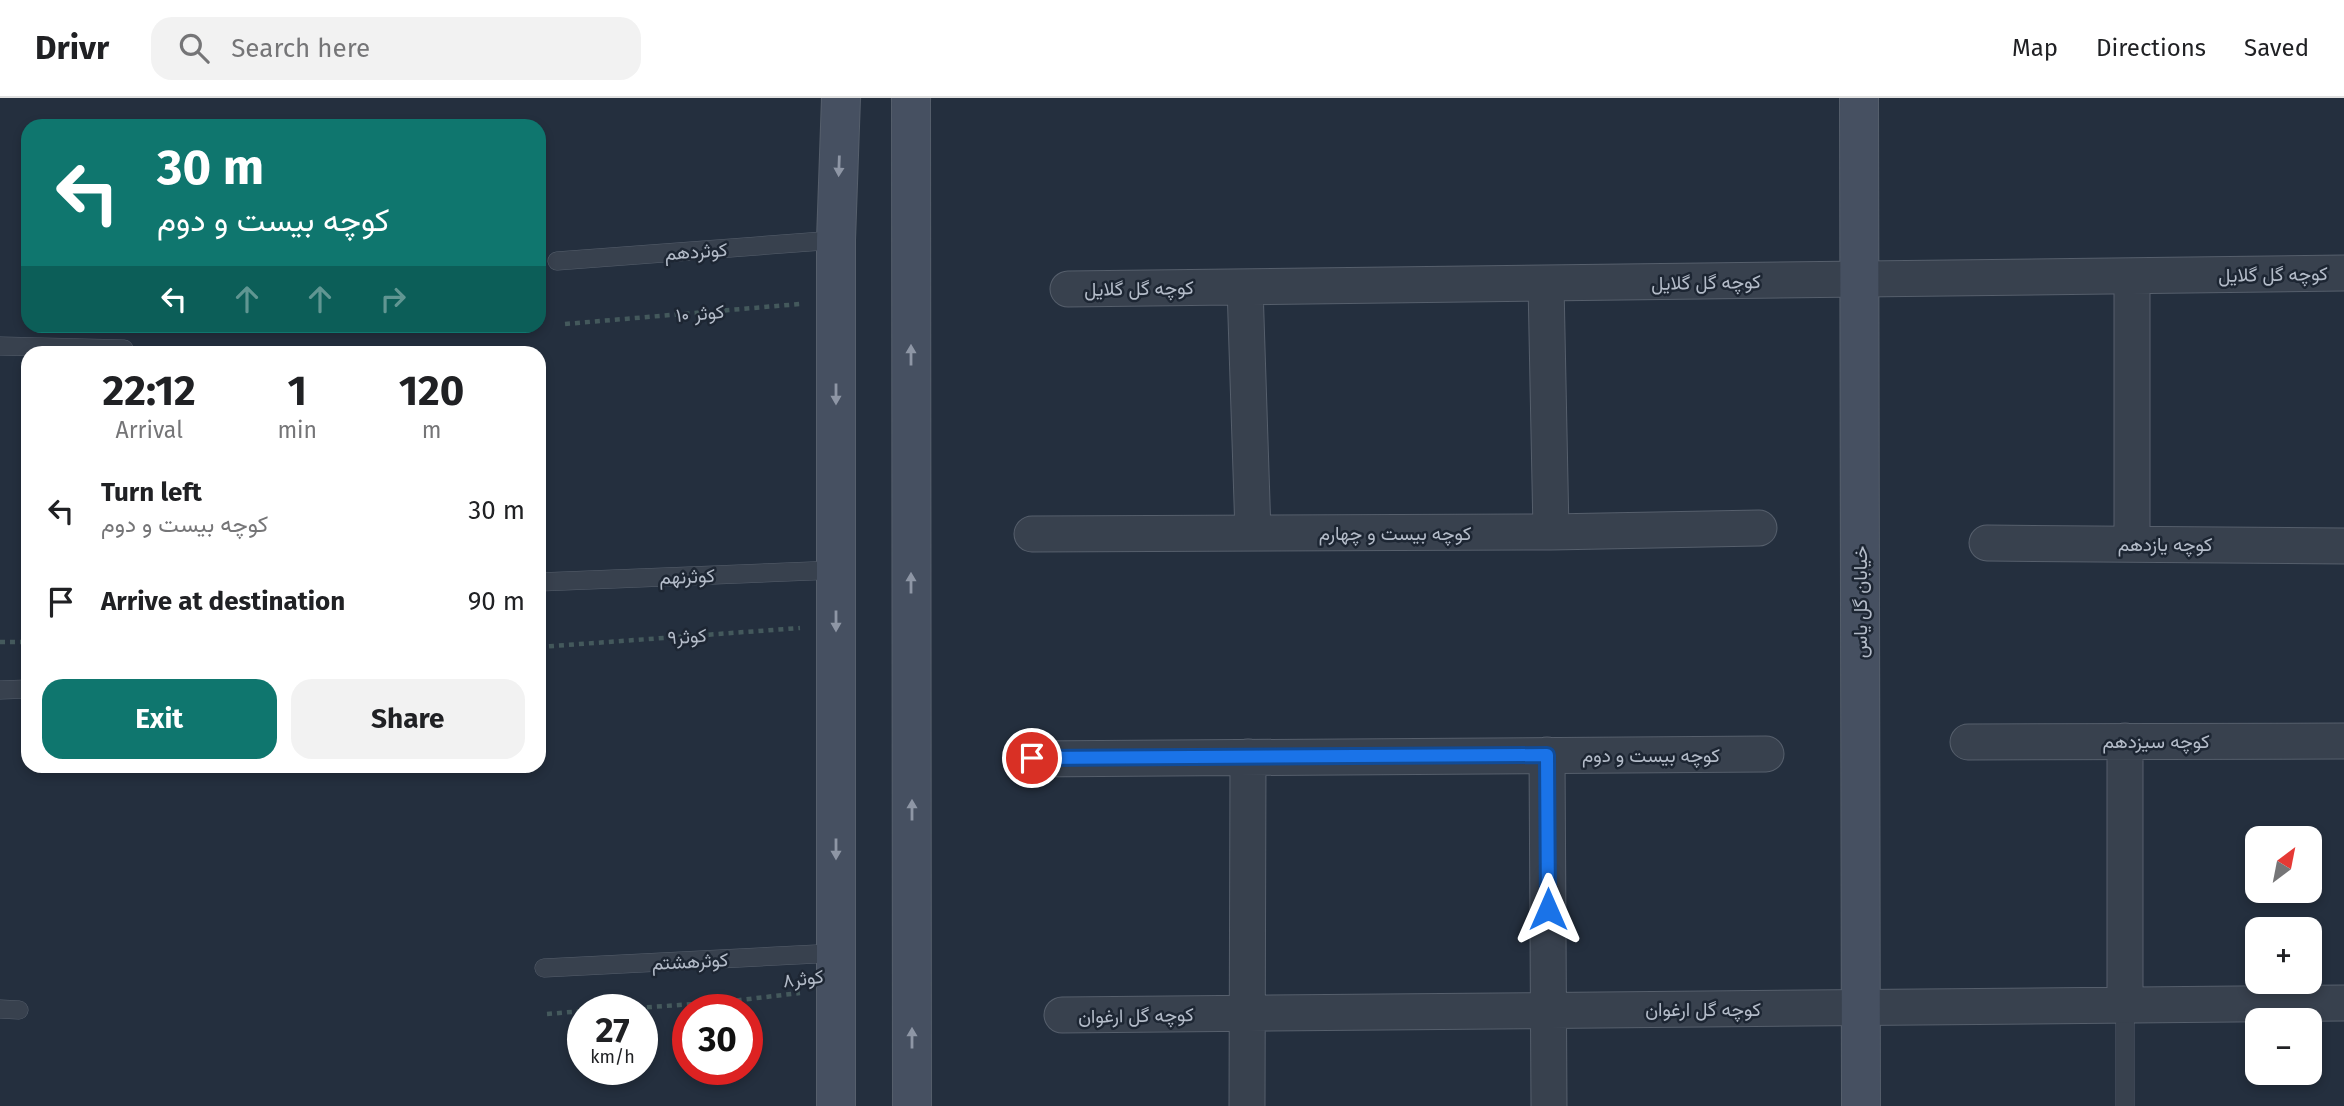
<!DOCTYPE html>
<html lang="en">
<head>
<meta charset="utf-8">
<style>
  :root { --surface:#fff; --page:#f2f2f2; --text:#202124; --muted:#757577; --line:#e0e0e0; --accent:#0f766e }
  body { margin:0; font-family:"Fira Sans",Vazirmatn,sans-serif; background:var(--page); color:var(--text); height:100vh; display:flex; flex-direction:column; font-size:26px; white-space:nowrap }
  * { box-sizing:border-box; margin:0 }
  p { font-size:23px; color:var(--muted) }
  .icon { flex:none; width:38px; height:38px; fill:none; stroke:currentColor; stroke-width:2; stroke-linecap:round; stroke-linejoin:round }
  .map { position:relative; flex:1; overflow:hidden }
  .details { position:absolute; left:21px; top:248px; width:525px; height:427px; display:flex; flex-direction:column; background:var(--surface); border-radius:21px; box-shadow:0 4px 10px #0003 }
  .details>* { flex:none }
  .banner { position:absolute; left:21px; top:21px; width:525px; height:214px; border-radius:21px; box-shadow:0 4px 10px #0003; background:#0f766e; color:#fff; overflow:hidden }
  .needle { width:46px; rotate:32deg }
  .fabs { position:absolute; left:2245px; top:728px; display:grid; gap:14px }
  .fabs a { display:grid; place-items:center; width:77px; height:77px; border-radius:14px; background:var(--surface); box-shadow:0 4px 10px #0003; font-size:35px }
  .speed { position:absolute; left:567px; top:896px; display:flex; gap:14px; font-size:35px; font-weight:700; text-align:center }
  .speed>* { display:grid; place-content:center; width:91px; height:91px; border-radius:50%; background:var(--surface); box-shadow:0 4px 10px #0003; line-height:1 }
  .speed small { font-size:18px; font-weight:400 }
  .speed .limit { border:10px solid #d22; background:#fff; color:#111 }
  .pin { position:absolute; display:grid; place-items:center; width:60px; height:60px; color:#fff; margin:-30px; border:4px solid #fff; border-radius:50%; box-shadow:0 2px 7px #0007 }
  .me { position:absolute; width:77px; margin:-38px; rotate:0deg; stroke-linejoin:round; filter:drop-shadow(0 0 5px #0008) }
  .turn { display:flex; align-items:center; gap:24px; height:147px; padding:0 21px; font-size:32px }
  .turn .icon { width:91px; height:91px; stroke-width:2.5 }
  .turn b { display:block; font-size:49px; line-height:60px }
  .lanes { display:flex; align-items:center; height:66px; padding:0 21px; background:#0003; justify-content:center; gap:35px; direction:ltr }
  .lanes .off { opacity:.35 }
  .eta { display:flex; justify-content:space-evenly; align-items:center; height:119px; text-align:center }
  .eta b { font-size:42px; font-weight:700; line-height:49px }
  .button { display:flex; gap:14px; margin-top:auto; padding:14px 21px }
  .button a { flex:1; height:80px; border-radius:21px; background:var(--accent); color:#fff; font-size:28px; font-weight:700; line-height:80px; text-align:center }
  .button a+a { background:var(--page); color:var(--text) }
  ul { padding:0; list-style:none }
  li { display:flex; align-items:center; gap:21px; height:91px; padding:0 21px }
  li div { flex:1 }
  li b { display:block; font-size:26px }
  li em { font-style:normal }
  header { display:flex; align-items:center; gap:42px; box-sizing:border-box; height:98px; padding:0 35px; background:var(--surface); border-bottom:2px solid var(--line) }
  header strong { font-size:33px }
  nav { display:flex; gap:38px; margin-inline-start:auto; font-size:24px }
  .search { width:490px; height:63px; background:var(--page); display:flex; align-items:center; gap:18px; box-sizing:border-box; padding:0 24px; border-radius:21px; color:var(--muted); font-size:26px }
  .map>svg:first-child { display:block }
</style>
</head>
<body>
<header>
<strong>Drivr</strong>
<div class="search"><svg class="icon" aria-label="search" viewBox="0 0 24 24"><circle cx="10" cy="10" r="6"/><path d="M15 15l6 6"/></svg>Search here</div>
<nav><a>Map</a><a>Directions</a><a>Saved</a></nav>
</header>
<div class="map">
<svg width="2344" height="1008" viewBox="0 0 2344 1008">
  <rect width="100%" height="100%" fill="#242f3e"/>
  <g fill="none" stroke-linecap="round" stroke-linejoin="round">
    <defs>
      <path id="lane" d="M557,163L836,142
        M0,248L124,251
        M539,484L836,472
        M0,592L28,591
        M544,870L836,855
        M2125,907V1008
        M0,911L19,912"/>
      <path id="street" d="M1546,186L1551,434
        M1245,189L1253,435
        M1068,191L2344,175
        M1032,436L1551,434L1759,430
        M1987,445L2344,448
        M2132,446V178
        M1968,644L2344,643
        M1547,657L1549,1008
        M1032,661L1766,656
        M2125,907V643
        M1062,917L2344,905
        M1247,1008L1248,659"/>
      <path id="secondary" d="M911,0L912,1008
        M1859,0L1861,1008
        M836,1008V142L841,0"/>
    </defs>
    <use href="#lane" stroke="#565f6c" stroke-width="19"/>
    <use href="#street" stroke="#565f6c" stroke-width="37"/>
    <use href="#secondary" stroke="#565f6c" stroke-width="40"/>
    <path stroke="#44595c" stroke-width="4.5" stroke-dasharray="5 5" stroke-linecap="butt" d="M565,226L800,206
      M0,544H28
      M539,549L800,530
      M607,912L723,904L800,895
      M547,916L583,913"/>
    <use href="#lane" stroke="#38414e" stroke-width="18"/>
    <use href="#street" stroke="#38414e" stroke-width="35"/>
    <use href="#secondary" stroke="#465061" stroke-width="38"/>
  </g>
  <defs><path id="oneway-solid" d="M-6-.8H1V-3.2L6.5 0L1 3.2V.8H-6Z" transform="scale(1.75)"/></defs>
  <g fill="#8e96a5">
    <use href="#oneway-solid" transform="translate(839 68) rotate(92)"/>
    <use href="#oneway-solid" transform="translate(911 257) rotate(-90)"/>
    <use href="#oneway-solid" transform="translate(836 296) rotate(90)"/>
    <use href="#oneway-solid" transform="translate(911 485) rotate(-90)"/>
    <use href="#oneway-solid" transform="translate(836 523) rotate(90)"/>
    <use href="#oneway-solid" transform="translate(912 712) rotate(-90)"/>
    <use href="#oneway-solid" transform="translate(836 751) rotate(90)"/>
    <use href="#oneway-solid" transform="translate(912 940) rotate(-90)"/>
  </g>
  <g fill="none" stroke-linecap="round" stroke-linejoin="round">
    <defs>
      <path id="route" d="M1032,660L1547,657L1548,811"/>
    </defs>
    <use href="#route" stroke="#114b97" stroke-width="18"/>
    <use href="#route" stroke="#1a73e8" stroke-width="12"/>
  </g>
  <g text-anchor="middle" stroke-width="5" stroke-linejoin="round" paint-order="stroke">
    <g font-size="19" fill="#b4bcc9" stroke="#1d2633">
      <text transform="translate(696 153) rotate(-4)" y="7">کوثردهم</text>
      <text transform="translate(2273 176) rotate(-1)" y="7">کوچه گل گلایل</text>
      <text transform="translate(1706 184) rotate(-1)" y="7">کوچه گل گلایل</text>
      <text transform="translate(1139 190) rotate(-1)" y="7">کوچه گل گلایل</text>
      <text transform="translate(700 215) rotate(-5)" y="7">کوثر ۱۰</text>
      <text x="1395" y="442">کوچه بیست و چهارم</text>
      <text x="2165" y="453">کوچه یازدهم</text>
      <text transform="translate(687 478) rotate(-2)" y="7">کوثرنهم</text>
      <text transform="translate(1860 504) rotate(-90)" y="7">خیابان گل یاس</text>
      <text transform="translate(687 538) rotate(-4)" y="7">کوثر۹</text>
      <text x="2156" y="650">کوچه سیزدهم</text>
      <text x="1651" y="664">کوچه بیست و دوم</text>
      <text transform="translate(690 863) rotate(-3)" y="7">کوثرهشتم</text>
      <text transform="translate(803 880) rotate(-7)" y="7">کوثر۸</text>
      <text x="1703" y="918">کوچه گل ارغوان</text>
      <text transform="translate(1136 917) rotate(-1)" y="7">کوچه گل ارغوان</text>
    </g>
  </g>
</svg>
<div class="fabs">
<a><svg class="needle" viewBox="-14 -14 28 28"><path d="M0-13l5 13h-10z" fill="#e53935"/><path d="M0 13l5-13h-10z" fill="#757577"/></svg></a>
<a>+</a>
<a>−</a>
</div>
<div class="speed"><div>27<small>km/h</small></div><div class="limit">30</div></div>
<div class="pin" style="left:1032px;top:660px;background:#d93025"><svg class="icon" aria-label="arrive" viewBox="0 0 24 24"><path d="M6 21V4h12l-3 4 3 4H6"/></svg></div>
<svg class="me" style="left:1548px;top:811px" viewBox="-20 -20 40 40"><path d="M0-17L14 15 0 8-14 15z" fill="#1a73e8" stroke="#fff" stroke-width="4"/></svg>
<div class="banner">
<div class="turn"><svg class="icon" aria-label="left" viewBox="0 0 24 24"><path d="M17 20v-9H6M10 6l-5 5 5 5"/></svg><div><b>30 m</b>کوچه بیست و دوم</div></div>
<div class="lanes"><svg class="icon" aria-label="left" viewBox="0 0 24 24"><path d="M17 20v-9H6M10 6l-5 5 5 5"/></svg><svg class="icon off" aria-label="ahead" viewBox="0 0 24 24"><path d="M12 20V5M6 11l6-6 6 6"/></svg><svg class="icon off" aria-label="ahead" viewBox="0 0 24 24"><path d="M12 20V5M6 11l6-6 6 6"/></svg><svg class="icon off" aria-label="right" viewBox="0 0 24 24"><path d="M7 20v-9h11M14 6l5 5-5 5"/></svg></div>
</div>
<section class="details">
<div class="eta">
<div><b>22:12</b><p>Arrival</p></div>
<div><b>1</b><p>min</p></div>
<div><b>120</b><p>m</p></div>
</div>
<ul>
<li><svg class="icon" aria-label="left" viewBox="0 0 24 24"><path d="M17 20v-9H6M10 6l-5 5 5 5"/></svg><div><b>Turn left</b><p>کوچه بیست و دوم</p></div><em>30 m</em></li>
<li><svg class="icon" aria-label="arrive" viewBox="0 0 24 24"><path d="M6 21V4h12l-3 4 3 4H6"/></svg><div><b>Arrive at destination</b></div><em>90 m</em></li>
</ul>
<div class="button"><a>Exit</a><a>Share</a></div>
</section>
</div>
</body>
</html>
